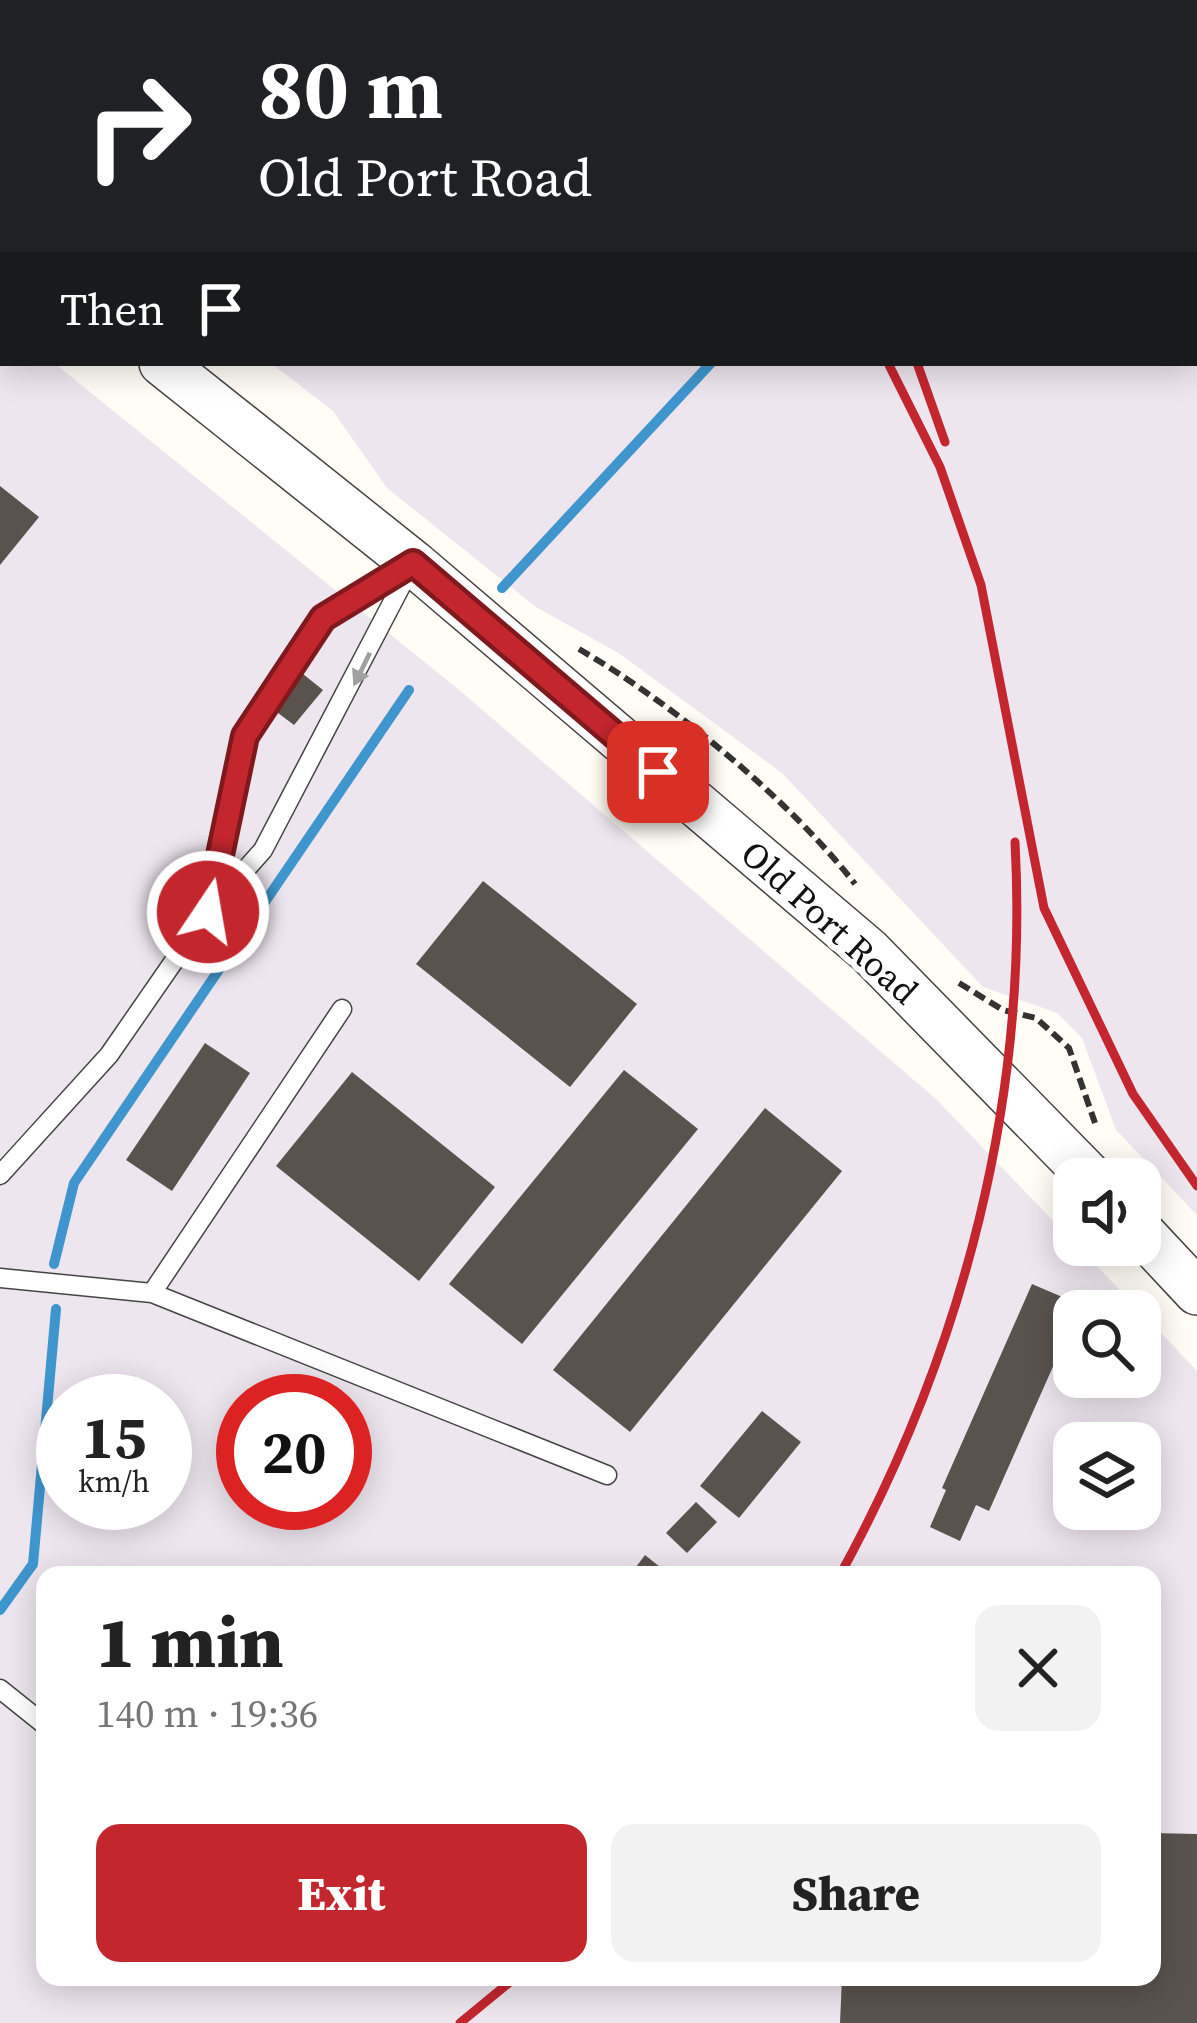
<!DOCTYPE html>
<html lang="en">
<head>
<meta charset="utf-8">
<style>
  :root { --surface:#fff; --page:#f2f2f2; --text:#222; --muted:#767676; --accent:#c4262e }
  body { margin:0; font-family:"Source Serif 4",serif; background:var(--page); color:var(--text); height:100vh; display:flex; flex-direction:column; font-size:45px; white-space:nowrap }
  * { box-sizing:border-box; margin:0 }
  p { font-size:39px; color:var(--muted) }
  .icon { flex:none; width:66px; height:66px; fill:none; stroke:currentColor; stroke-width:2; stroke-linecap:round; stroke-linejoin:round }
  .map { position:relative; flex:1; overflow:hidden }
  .panel { position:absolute; left:36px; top:1566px; width:1125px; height:420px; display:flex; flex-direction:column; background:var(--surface); border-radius:24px; box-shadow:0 6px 30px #0003 }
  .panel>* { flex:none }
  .guide { position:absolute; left:0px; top:0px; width:1197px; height:366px; box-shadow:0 6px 30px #0003; background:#202124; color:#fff; overflow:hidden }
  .controls { position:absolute; left:1053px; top:1158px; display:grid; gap:24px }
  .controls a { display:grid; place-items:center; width:108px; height:108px; border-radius:24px; background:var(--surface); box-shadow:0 6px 30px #0003; font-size:60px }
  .speed { position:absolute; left:36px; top:1374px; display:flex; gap:24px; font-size:60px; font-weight:700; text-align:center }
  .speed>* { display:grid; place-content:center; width:156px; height:156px; border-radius:50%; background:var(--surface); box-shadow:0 6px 30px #0003; line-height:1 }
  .speed small { font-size:30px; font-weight:400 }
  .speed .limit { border:18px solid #d22; background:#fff; color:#111 }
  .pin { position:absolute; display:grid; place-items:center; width:102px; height:102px; color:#fff; margin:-51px; border-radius:24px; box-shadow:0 6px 18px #0006 }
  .me { position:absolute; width:132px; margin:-66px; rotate:12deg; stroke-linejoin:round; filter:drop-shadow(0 0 9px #0008) }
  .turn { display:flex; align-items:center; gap:42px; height:252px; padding:0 60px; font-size:54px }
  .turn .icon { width:156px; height:156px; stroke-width:2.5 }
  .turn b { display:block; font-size:84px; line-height:102px }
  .then { display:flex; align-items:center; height:114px; padding:0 60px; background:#0003; gap:24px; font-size:45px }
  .round { display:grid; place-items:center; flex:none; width:126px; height:126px; border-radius:24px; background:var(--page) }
  .summary { display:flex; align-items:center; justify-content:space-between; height:204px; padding:0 60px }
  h1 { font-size:72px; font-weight:800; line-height:90px }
  .primary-button { display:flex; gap:24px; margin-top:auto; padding:24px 60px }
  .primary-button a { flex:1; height:138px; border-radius:24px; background:var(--accent); color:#fff; font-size:48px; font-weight:800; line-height:138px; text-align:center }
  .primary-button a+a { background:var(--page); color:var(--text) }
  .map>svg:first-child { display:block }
</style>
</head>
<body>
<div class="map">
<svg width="1197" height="2023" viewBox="0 0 1197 2023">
  <rect width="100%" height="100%" fill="#fffdf5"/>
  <path fill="#eee6ef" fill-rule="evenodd" d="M0,0H1197V1215L1116,1130L1082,1038L1057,1013L983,987L782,773L620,654L536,607L387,488L333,411L271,363H1194V3H3V152Z
    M0,319L3,363H54L458,689L936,1099L1140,1311H1074V1377H1140V1311L1197,1371V2023H0ZM63,1401H165V1503H63ZM243,1401H345V1503H243ZM1074,1443H1140V1509H1074ZM45,1575H1152V1977H45Z"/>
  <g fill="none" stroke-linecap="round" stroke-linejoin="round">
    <path stroke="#3f96cf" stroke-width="10" d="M1194,9L1197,4
      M502,588L711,363
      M54,1264L74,1183L409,690
      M0,1610L33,1564L56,1309"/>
  </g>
  <path fill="#5a524d" d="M0,486L39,517L0,565Z
    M303,674L323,690L294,725L274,710Z
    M483,881L637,1004L570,1087L416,964Z
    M205,1043L250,1073L172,1191L126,1160Z
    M624,1070L698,1129L522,1344L449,1284Z
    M352,1072L495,1187L419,1281L276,1166Z
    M765,1108L842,1171L630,1432L553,1370Z
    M1032,1284L1095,1311H1074V1353L1067,1367L1055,1362L989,1511L976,1505L960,1541L930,1527L946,1490L942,1488Z
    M762,1411L801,1442L739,1518L700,1486Z
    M696,1502L717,1522L687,1553L666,1533Z
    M645,1555L670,1575H630Z
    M1152,1833L1197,1834V2023H840L842,1977H1152Z"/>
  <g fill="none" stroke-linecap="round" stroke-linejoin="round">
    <defs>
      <path id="service" d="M209,907L245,736L323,618L413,563
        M0,1175L109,1055L208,912L263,850L413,563
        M0,1278L152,1293L607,1475
        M152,1293L342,1009
        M0,1689L45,1725"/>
      <path id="tertiary" d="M0,230L3,233
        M162,363L413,563L869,951L1092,1179
        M1140,1231L1197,1292"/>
    </defs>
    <use href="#service" stroke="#444" stroke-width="21"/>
    <use href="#tertiary" stroke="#444" stroke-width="48"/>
    <path stroke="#333" stroke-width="6" stroke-dasharray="12 6" stroke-linecap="butt" d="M0,172L3,176
      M579,649C673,704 788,798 855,884
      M959,983L1003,1010L1036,1018L1069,1048L1095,1123"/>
    <use href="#service" stroke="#fff" stroke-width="18"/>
    <use href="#tertiary" stroke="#fff" stroke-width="45"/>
    <path stroke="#c4262e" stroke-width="9" d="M670,0L672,3
      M749,0L751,3
      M888,363L940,467L981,585L1044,908L1133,1094L1197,1186
      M917,363L945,442
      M840,1575C963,1351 1029,1098 1015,842
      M460,2023L516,1977"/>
  </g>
  <defs><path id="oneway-solid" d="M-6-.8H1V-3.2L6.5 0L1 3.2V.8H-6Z" transform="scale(3)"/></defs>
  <use fill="#a0a0a0" href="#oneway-solid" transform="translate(362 669) rotate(116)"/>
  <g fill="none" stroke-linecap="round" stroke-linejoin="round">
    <defs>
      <path id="route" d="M208,912L245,736L323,618L413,563L658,772"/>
    </defs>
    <use href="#route" stroke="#7f191e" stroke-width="30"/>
    <use href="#route" stroke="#c4262e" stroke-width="21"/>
  </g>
  <g text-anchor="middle" stroke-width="12" stroke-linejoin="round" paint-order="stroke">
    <g font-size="36" fill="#111" stroke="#fff">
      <text transform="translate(830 922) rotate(42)" y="13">Old Port Road</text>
    </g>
  </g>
</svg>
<div class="controls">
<a><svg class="icon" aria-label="sound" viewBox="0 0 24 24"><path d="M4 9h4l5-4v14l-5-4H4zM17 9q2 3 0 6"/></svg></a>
<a><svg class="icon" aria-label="search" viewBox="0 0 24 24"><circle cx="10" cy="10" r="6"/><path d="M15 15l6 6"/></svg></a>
<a><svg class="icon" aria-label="layers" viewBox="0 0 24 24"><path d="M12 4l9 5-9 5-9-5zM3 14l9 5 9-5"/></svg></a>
</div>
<div class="speed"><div>15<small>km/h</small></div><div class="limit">20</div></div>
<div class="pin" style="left:658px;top:772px;background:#d93025"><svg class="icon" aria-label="arrive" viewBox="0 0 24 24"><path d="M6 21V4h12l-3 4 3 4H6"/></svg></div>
<svg class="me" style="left:208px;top:912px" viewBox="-20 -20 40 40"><circle r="17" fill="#c4262e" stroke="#fff" stroke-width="3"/><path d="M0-11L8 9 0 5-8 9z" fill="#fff"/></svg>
<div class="guide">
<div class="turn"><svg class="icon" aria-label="right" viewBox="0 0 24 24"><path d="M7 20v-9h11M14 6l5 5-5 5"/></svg><div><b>80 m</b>Old Port Road</div></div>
<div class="then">Then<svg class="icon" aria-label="arrive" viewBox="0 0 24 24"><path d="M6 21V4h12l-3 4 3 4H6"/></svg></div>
</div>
<section class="panel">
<div class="summary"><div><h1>1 min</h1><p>140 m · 19:36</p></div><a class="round"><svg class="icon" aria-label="close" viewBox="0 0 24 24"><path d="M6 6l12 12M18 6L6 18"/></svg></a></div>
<div class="primary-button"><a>Exit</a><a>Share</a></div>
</section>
</div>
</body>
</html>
